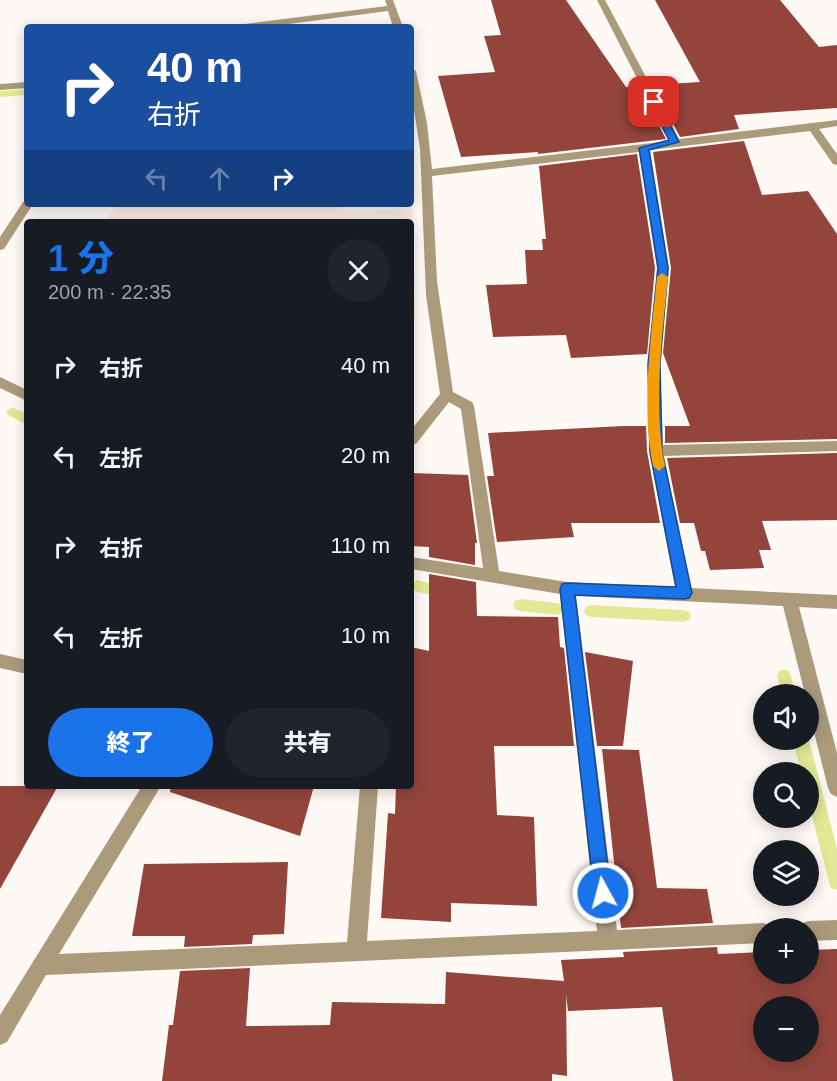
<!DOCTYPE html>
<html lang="ja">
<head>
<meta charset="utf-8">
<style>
  :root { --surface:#171b24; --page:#20242c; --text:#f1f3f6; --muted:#9ea1a6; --accent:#1a73e8 }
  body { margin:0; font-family:Helvetica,"Noto Sans JP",sans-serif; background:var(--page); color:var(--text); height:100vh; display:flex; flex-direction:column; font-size:22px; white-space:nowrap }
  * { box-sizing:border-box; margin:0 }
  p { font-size:20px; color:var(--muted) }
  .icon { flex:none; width:33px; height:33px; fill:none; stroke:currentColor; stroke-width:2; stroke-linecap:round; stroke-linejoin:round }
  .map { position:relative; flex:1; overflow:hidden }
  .panel { position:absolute; left:24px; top:219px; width:390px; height:570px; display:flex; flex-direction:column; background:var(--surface); border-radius:6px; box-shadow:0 3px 15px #0003 }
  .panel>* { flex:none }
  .guide { position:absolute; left:24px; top:24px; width:390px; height:183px; border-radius:6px; box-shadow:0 3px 15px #0003; background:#1a4fa0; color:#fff; overflow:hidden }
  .fabs { position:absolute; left:753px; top:684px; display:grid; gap:12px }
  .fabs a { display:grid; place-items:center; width:66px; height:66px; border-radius:50%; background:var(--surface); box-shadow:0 3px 15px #0003; font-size:30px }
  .pin { position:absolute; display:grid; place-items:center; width:51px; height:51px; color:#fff; margin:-26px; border-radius:12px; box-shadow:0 3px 9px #0006 }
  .me { position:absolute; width:66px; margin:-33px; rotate:353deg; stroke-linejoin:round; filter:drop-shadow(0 0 4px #0008) }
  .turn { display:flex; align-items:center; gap:21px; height:126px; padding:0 24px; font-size:27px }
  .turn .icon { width:78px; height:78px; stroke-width:2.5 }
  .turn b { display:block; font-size:42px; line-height:51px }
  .lanes { display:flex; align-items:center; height:57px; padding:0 24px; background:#0003; justify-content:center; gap:30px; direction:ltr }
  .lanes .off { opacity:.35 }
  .round { display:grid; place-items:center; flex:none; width:63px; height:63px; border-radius:32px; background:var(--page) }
  .head { display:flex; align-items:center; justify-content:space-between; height:102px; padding:0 24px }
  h1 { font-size:36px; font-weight:800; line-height:45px; color:var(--accent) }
  .cta { display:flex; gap:12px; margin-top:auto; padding:12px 24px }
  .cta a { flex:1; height:69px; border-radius:36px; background:var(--accent); color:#fff; font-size:24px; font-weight:800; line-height:69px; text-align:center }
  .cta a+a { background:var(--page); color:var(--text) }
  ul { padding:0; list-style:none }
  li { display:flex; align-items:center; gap:18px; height:90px; padding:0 24px }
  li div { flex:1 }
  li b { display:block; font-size:22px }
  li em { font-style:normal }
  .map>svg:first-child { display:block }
</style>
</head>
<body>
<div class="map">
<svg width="837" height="1081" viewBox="0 0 837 1081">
  <rect width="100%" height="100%" fill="#fff9f5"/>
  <path fill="#fbede3" d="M116,204H343V211L413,210L415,320H411V222H106Z"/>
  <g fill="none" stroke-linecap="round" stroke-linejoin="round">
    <path fill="#e1e995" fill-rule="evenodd" d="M27,89V95L0,97V91Z
      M12,407L27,414V425L8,415L6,412Z
      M417,580L439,586L441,590L439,594L434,596L412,590L411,584Z
      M520,599L557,603L562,605L564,609L562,613L557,615L520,611L515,609L513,605L515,601Z
      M591,605L684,610L689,612L691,616L689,620L684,622L591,617L586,615L584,611L586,607Z
      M784,669L789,671L796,694H782L777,676L779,671Z
      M793,740H809L837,849V890L831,888L829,882L808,801V772H801Z"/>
  </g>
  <path fill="#93453c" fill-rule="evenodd" d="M491,0H566L626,87L638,86L666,139L538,154V152L461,157L438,76L495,72L484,36L501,35Z
    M655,0H780L819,47L837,45V108L734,115L739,129L680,137L653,85L700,82Z
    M744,141L762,195L808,191L837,234V439L665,443V426H690L663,353L671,268L653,152Z
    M637,154L655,268L647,354L571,358L566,335L493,337L486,285L527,284L525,250H543L542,239H546L539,166Z
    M623,426H646L647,451L660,523H571L574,537L497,542L487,476H494L488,433Z
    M837,453V520L762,521L771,550H759L764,568L710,570L705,551H701L694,523H680L667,458Z
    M411,473L468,475L477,543H475V565L429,557V547L411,546Z
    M429,574L476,582L477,616L558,617L560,647L564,648L574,746H494L497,815L534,817L537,906L451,903V922L381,918L388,813L395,814L396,786H411V647L429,651Z
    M585,652L633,661L623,746H597Z
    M602,749L639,750L657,888L707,889L713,923L621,928Z
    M0,786H58L0,889Z
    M171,786H314L300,836L170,792Z
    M288,862L284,934L253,935L252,944L184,947L185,936H132L144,864Z
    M717,947L718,954L764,952V974H808V950L837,949V1081H673L662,1007L568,1011L566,995L567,1076L552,1074V1081H162L169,1025H173L180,971L250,968L246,1026L330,1025L332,1002L445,1004L446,972L564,981L561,960L624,957L623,952ZM764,1006H808V1052H764Z"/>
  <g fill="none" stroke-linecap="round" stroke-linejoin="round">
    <path fill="#ab9b7b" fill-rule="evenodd" d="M385,0H393L403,27H393L388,11L266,27H240L245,24L387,6Z
      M597,0H605L679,139L837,120V126L819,129L837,154V165L833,164L810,131L650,150L669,268L660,364L663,445L837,441V451L664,456L691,588L837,595V609L799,607L837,753V797L831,794L828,788L808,708V694H805L783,606L576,596L617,930L764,923L772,928H764V943L46,975L7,1042L0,1045V1015L142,786H161L59,954L347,942L360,786H378L367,941L597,931L560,594L411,569V557L483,568L461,409L449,402L416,444L411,445V430L440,394L426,295L420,149L411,90V68L416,71L427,123L432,169L669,141ZM639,152L657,268L648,364L649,451L675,587L567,582L499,571L474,406L472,402L453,392L437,281L432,176Z
      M27,82V88L0,90V84Z
      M27,201V204H33L4,249L0,250V237L23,202Z
      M0,377L27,390V401L0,388Z
      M0,654L27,660V674L0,668Z
      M837,920V940L808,941V928H799L801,924L808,921Z"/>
  </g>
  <path fill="#1a73e8" stroke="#114b97" stroke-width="1.5" d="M651,100L658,102L679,142L649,150L668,268L660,364L662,452L692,593L689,598L684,599L575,595L611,893L609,899L603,901L596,899L594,893L560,589L562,584L567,583L676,587L650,452L648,364L658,268L639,148L669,140L649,102Z"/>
  <path fill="#f59e0b" d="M662,273L668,277C662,337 653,407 665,466L659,471L653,466C641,407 651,337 657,277Z"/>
</svg>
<div class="fabs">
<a><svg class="icon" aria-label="sound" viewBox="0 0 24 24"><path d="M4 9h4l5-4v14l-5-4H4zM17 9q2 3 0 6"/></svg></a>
<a><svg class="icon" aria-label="search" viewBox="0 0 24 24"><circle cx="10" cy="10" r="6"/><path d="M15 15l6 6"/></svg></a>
<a><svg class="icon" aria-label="layers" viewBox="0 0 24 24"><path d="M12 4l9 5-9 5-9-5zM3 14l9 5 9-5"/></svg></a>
<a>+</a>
<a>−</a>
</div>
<div class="pin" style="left:654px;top:102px;background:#d93025"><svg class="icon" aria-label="arrive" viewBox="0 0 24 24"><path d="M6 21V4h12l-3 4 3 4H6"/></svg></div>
<svg class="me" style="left:603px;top:893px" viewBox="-20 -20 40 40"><circle r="17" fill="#1a73e8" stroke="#fff" stroke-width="3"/><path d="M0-11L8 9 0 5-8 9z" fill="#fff"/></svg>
<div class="guide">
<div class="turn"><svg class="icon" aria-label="right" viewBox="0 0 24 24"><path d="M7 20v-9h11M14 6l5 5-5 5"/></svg><div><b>40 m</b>右折</div></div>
<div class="lanes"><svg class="icon off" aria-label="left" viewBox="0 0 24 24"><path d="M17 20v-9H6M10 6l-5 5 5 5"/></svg><svg class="icon off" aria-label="ahead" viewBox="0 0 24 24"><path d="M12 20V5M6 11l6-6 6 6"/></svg><svg class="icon" aria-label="right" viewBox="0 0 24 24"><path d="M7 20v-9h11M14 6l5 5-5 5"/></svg></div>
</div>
<section class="panel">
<div class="head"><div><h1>1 分</h1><p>200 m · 22:35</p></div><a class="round"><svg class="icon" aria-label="close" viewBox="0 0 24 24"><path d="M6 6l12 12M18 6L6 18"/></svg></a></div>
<ul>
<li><svg class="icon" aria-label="right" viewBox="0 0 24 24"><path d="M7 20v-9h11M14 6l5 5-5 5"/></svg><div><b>右折</b></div><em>40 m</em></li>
<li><svg class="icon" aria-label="left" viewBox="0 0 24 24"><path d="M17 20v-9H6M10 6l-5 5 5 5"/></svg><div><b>左折</b></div><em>20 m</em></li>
<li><svg class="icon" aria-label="right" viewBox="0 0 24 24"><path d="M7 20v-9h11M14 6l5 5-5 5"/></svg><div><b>右折</b></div><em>110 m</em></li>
<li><svg class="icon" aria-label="left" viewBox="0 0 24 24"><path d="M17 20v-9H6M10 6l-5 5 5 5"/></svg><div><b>左折</b></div><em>10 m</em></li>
</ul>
<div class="cta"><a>終了</a><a>共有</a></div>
</section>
</div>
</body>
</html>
